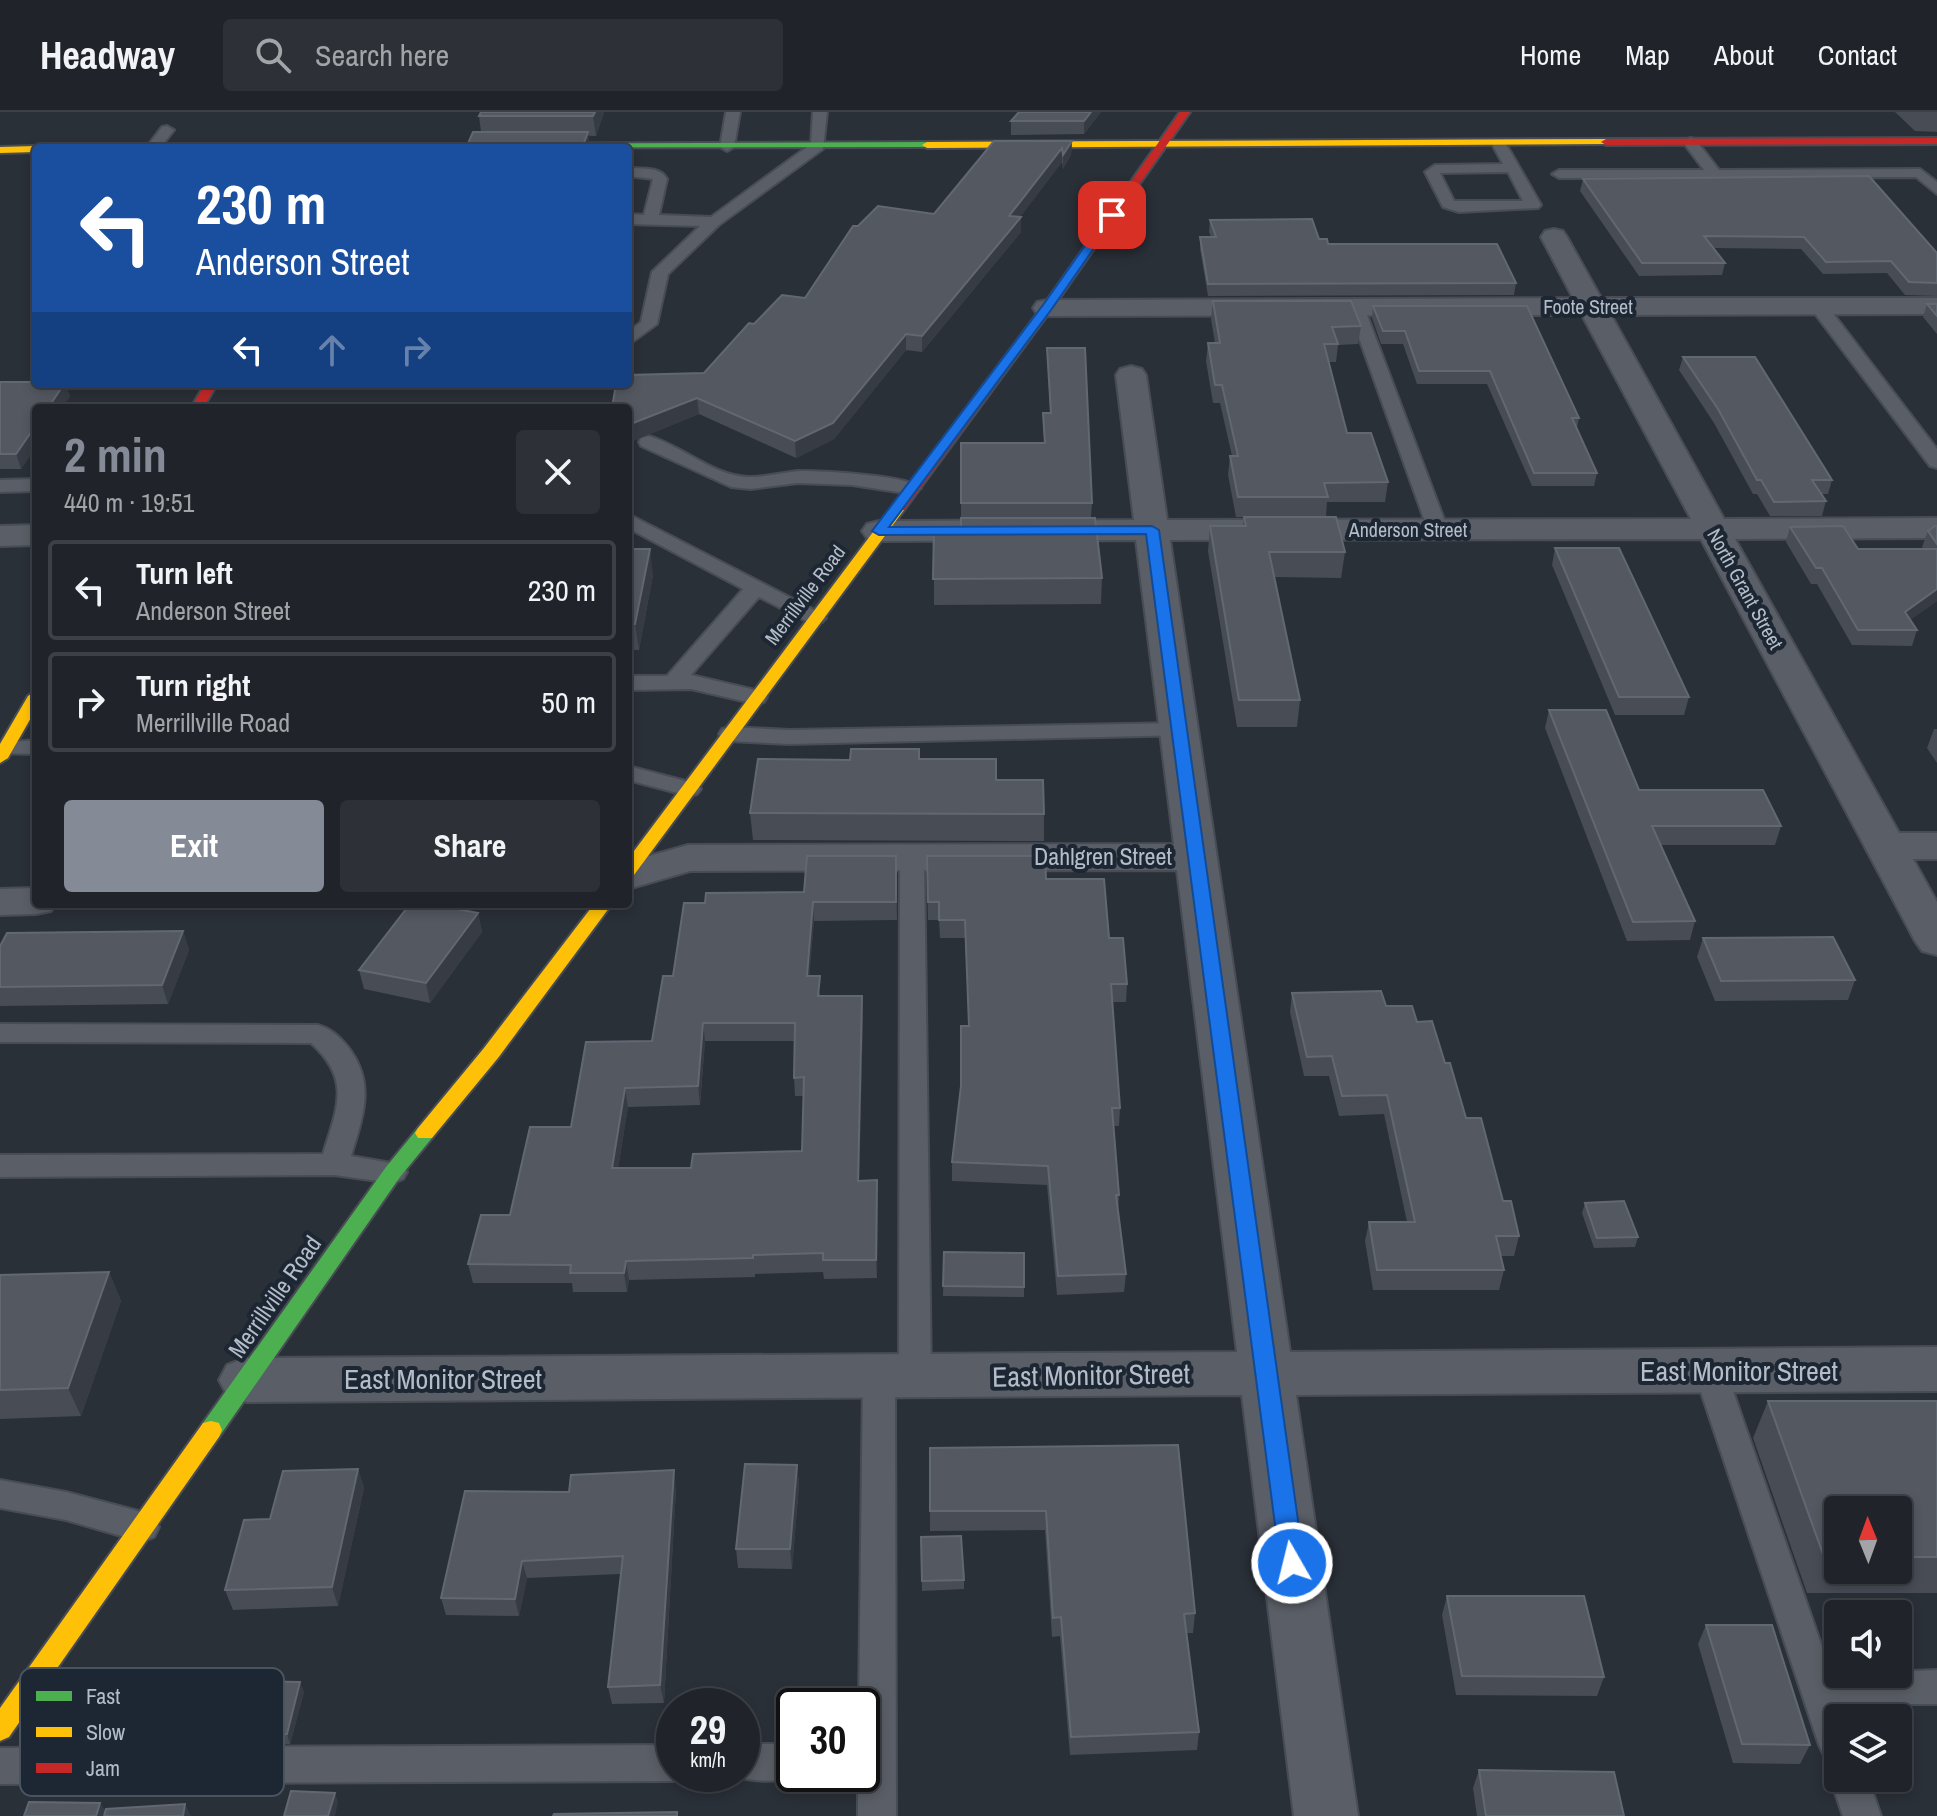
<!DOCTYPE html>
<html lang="en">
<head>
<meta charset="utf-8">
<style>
  :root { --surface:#20242a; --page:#2d3036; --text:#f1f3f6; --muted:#a2a4a8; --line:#3d4147; --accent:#848b96 }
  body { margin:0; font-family:"Archivo Narrow",sans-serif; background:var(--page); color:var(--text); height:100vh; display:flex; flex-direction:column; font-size:30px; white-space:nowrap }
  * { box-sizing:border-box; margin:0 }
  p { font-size:26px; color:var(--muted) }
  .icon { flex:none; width:44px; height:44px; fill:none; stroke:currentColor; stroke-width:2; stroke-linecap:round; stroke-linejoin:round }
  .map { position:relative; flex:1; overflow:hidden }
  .details { position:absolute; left:32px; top:292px; width:600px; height:504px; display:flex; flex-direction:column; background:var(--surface); border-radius:8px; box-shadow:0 4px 12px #0003,0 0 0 2px var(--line) }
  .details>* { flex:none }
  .banner { position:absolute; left:32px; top:32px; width:600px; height:244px; border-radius:8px; box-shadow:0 4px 12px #0003,0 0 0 2px var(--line); background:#1a4fa0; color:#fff; overflow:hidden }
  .needle { width:52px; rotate:359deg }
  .buttons { position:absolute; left:1824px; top:1384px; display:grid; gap:16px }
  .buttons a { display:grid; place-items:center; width:88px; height:88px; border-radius:8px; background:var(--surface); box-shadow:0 4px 12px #0003,0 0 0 2px var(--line); font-size:40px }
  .speed { position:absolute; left:656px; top:1576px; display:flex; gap:16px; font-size:40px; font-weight:700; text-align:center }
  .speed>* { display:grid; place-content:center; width:104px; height:104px; border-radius:50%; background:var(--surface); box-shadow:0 4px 12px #0003,0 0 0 2px var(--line); line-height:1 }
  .speed small { font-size:20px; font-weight:400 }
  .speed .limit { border:4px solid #111; border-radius:12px; background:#fff; color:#111 }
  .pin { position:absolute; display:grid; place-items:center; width:68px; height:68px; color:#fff; margin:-34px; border-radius:16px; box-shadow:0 4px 12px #0006 }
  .me { position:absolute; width:88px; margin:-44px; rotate:352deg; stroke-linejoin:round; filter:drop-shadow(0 0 6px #0008) }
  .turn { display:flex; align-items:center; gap:28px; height:168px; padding:0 32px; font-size:36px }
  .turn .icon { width:104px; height:104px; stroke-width:2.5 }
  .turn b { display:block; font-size:56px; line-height:68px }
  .lanes { display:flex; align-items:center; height:76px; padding:0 32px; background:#0003; justify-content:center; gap:40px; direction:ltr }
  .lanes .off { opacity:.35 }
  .round { display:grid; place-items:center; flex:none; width:84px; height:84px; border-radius:8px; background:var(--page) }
  .head { display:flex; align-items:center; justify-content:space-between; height:136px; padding:0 32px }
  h1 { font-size:48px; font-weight:700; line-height:60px; color:var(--accent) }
  .cta { display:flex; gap:16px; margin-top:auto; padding:16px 32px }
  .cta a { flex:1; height:92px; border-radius:8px; background:var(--accent); color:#fff; font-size:32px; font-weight:700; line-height:92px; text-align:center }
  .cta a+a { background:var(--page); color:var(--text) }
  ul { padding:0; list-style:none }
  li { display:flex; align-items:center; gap:24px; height:100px; margin:0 16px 12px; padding:0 16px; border:4px solid var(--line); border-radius:8px }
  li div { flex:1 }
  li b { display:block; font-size:30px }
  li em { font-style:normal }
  header { display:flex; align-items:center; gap:48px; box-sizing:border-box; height:112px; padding:0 40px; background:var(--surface); border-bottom:2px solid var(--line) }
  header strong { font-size:38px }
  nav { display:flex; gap:44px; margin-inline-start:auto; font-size:28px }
  .search { width:560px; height:72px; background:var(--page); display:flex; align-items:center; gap:20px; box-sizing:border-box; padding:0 28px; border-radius:8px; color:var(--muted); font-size:30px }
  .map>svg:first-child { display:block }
</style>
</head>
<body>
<header>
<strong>Headway</strong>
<div class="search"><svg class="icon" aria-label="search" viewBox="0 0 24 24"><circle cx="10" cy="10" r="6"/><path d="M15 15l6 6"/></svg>Search here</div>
<nav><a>Home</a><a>Map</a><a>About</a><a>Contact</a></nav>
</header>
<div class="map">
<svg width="1937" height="1704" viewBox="0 0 1937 1704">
  <rect width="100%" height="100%" fill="#2a3038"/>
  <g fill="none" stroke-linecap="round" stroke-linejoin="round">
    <defs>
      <path id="lane" d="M726,0H740L734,35L727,39L720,35Z
        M813,0H827L823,37L719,113L668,162L657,212L628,233V220L641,210L652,160L700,114L628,112V102L644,103L653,67L628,64V56C641,57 660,54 667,67L659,103L711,105L811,32Z
        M167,14L174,18L160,36H146L162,15Z
        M1690,26L1695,27L1719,58L1920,57L1937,70V82L1916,65L1559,66L1552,62L1559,58H1704L1683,30Z
        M1499,28L1506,32L1541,93L1538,96L1459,100L1443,95L1425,60L1435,53L1503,52L1492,32ZM1508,60L1523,89H1454L1440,61Z
        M1356,190L1364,195L1448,418L1445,422H1431L1428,418L1348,195Z
        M1819,190L1825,191L1937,337V356L1930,354L1813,199L1811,195Z
        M648,324C682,333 715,366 751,365C767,365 783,360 800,359C821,359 909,363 921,376L911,382L852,373L798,371L751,377L731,375L641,334L639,330L641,326Z
        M36,367V379L0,380V368Z
        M628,402L822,502L826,506L822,510H808L759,485L691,563L764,580L767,585L764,590L756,592L691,577L628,578V564H667L743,477L628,416Z
        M1180,611L1188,613L1191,618L1188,623L789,632L730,629L722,627L719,622L722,617L730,615L789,618Z
        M36,628V642L0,641V631Z
        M628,654L697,672L701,677L697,682L689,684L628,668Z
        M912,738L921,741L924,746L931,1264L926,1273L915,1277L904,1273L899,1264L900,746L903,741Z
        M0,912L318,913C330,916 340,925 348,935C376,971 363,1004 351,1044L403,1053L407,1060L403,1067L393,1071L334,1063L0,1065V1043L323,1042C337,996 352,968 311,931L0,930Z
        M1710,1246L1721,1250L1726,1259L1830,1558H1838V1562L1937,1558V1592H1842L1847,1606H1838V1650L1825,1645L1819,1633L1694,1259L1699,1250Z
        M879,1252L890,1256L895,1265L896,1704H858V1662H862V1594H859L863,1265L868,1256Z
        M0,1368L66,1380L142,1400L154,1405L159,1415L154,1425L142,1430L66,1408L0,1396Z
        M742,1632H794V1662H807C785,1671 751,1671 729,1662H742Z
        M674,1633V1662H688L674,1669L0,1672V1636Z
        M1838,1652V1666H1868L1881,1704H1843L1830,1666Z"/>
      <path id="street" d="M1554,117L1563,119L1567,125L1601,186H1937V202L1611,203L1724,407L1937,406V426L1735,427L1899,721H1937V747H1913L1937,790V843L1922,839L1915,829L1701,427L1170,428L1290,1240L1937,1235V1279L1296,1283L1358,1704H1294L1242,1283L246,1290L227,1283L219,1268L227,1253L246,1246L1237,1240L1177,758L690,759L628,777V750L688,733L1174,732L1136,428L879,429L867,426L862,419L867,412L879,409L1134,408L1116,263L1120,257L1131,254L1142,257L1146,263L1167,408L1691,407L1582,203L1047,204L1037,202L1033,196L1037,190L1047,188L1573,186L1541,125L1545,119Z
        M36,413V433L0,434V414Z
        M36,776V792H55L51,799L36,802L0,803V777Z"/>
      <path id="fast" d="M927,30L932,33L931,35L234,36L239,33Z
        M425,1014L432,1016L435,1021L432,1026L400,1065L219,1325L211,1327L203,1325L200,1318L203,1311L386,1055L418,1016Z"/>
      <path id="slow" d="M1606,27L1611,30L1609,32L927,36L922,33L927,30Z
        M0,35L36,34L40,36H36V40L0,41Z
        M899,391L904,392V398L634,763L628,764V747L894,392Z
        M36,579V597L8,646L0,651V632L28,584Z
        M594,792H612L498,946L432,1026H418L415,1021L418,1016L484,936Z
        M211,1309L219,1311L222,1318L219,1325L9,1625L0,1629V1596L203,1311Z"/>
      <path id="jam" d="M1180,0H1190L1051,198L904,398H894V392L1043,194Z
        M1937,26V32L1606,33L1601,30L1606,27Z
        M205,272H217L203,296H191Z"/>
    </defs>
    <use href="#lane" stroke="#484c55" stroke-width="4"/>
    <use href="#street" stroke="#484c55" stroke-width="4"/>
    <use href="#fast" stroke="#484c55" stroke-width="4"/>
    <use href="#slow" stroke="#484c55" stroke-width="4"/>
    <use href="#jam" stroke="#484c55" stroke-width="4"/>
    <use href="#lane" fill="#5a5e66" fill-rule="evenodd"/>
    <use href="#street" fill="#5a5e66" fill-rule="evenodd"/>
    <use href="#fast" fill="#4caf50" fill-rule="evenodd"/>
    <use href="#slow" fill="#ffc107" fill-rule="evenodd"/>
    <use href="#jam" fill="#c62828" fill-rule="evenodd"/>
  </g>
  <path fill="#474c55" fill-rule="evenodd" d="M604,0L596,24L481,20L479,4Z
    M1101,0L1084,22L1011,23V9Z
    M1895,0H1937V20L1915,19Z
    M1072,29L1071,43L1063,57L1062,50L1020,105H1021V120L922,240L906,238L834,327L796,346L699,302L628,331V296L704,261L754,212L805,186L934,102Z
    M1583,67L1937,141V184L1905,183L1887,161L1823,162L1801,137L1714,136L1725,151L1722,163L1639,164L1580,79Z
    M1210,108L1319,127L1328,132L1516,171L1514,183L1208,184L1200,137V125H1211L1209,120Z
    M1213,189L1361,214L1358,232L1338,233L1336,250H1329L1347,321L1388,370L1385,390H1327L1326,405H1236L1228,363L1230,344H1232L1220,291H1213L1206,249L1208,231H1215L1211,207Z
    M1927,192H1937V222L1923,205Z
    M1373,194L1579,306L1577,316L1597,361L1594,374H1532L1487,272H1417L1403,232H1381L1372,206Z
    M1047,236L1092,391L1091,405L961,406V331H1044L1043,301H1050Z
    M1683,245L1832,368L1828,382H1821L1826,389L1822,404H1770L1757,382H1753L1714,311L1679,258Z
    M0,270L70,284L21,357H0Z
    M1244,405L1345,440L1341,466L1274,465L1300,588L1297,615H1237L1208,439L1210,414H1243Z
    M1937,414V489L1910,508L1917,518L1912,534L1852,533L1817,472H1811L1786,430L1790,415L1858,437H1924L1922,435L1928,419Z
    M934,416L1102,466L1101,492L934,493Z
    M1555,436L1689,585L1684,603H1615L1552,453Z
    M628,437L653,463L639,538H628Z
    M1549,598L1639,678L1781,714L1775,733H1661L1695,809L1690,828L1627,829L1545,616Z
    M1934,617H1937V651L1927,636Z
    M919,647L996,668L1044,702V729L753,728L750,701Z
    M896,744L897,808L814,809L809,864L821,884L863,902L859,1069L878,1087L877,1166L824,1167L823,1160L755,1162V1165L629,1168L627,1180H573L572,1171H473L468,1152L510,1103L571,1015L652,929L673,864L705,791L804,780ZM705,929H795L794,966L795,984H804L802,1039L691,1056H618L628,995L700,993Z
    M927,744L1046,767L1109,826L1127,872L1126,890H1112L1120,996L1119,1014H1114L1119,1083L1118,1100L1126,1162L1124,1180L1057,1183L1047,1073L952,1069V1050L969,914L965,826H940L939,808H928Z
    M478,801L482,820L430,891L364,877L359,858Z
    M183,819L189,838L168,892L0,894V834Z
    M1703,826L1855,868L1848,888L1715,889L1697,845Z
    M1292,881L1386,894L1417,910L1445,951L1466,1006L1519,1124L1514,1144H1500L1504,1158L1499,1178H1373L1365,1129L1369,1110H1407L1384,1002L1339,1004L1329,964H1304L1290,900Z
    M1585,1091L1638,1125L1635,1135L1594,1136L1582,1101Z
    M944,1140L1024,1141V1185L943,1184Z
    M109,1160L121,1189L81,1304L0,1307V1163Z
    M1768,1289H1937V1481H1807L1753,1326ZM1838,1398H1898V1458H1838Z
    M1178,1333L1195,1501L1193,1521H1186L1199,1620L1197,1638L1070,1643L1060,1524L1052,1525L1045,1418L930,1419V1399Z
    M797,1353L799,1373L792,1457L738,1456L736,1437Z
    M358,1357L364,1376L338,1494L233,1498L225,1478L270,1407Z
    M676,1376L664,1591L612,1592L608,1575L621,1462L527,1466L519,1504L446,1503L441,1486L569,1380Z
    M921,1425L964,1468V1477L922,1479Z
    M1447,1484L1604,1565L1597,1584L1456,1583L1442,1503Z
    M1706,1513L1810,1633L1800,1652L1733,1651L1698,1532Z
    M304,1580L290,1632H235L231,1623Z
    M1479,1658L1624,1704H1477L1473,1676Z"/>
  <path fill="#373c44" d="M595,0H604L596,24L593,4Z
    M1091,0H1101L1084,22V9Z
    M588,20L590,36H582Z
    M1072,29L1071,43L1063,57V43Z
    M1062,36V50L1009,119V104Z
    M1021,105V120L922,240V224Z
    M906,222V238L834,327L796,346L795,329Z
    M64,272H66L70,284L62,296H48Z
    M697,286L699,302L628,331V313Z
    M36,313V335L21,357L16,342Z
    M650,437L653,463L639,538L635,512Z
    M1937,477V489L1899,516L1905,500Z
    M813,790L814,809L808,882L807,864Z
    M478,801L482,820L430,891L426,871Z
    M183,819L189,838L168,892L162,873Z
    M862,884L863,902L859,1087L858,1069Z
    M703,911L705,929L700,993L698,974Z
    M625,976L628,995L615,1075L612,1056Z
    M877,1068L878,1087L877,1166L876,1148Z
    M626,1149L629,1168L627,1180L624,1161Z
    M109,1160L121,1189L81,1304L68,1276Z
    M797,1353L799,1373L792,1457L790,1437Z
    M358,1357L364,1376L338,1494L332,1475Z
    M674,1358L676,1376L664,1591L660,1573Z
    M522,1449L527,1466L519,1504L515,1487Z
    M300,1570L304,1580L290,1632L287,1622Z
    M335,1681L338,1690L335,1704H328Z
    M100,1691L106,1700L104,1704H96Z
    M185,1692L191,1704H183Z"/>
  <path fill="#535861" stroke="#626872" stroke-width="2" fill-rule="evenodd" d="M481,0H595L593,4H479Z
    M1019,0H1091L1084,9H1011Z
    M473,20H588L582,36H466Z
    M994,29H1072L1063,43L1062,36L1009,104L1021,105L922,224L906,222L833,311L795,329L697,286L628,313V296H612L616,272H628V263L704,261L749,211L754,212L782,183L805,186L853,114H858L878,94L934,102Z
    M1869,64L1937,141V171L1909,170L1891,149L1826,150L1804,125L1704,124L1725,151H1642L1583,67Z
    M1312,107L1319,127H1327L1328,132H1497L1516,171L1208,172L1200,125H1216L1210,108Z
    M1213,189H1351L1361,214L1332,215L1338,232H1324L1347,321H1371L1388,370L1324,371L1328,385H1238L1230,344H1238L1222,273H1215L1208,231H1220Z
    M1927,192H1937V204Z
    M1373,194H1527L1579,306H1572L1597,361H1534L1490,259H1419L1405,219H1383Z
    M1047,236H1085L1092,391H961V331H1045L1043,301H1051Z
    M1683,245H1755L1832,368H1812L1826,389L1774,390L1761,368H1757L1718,297Z
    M0,270H36V272H64L48,296H36V313L16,342H0Z
    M1244,405H1336L1345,440H1269L1300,588H1239L1210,414H1246Z
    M961,406H1095L1102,466L933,467L934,416H961Z
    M1843,414L1858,437H1937V477L1905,500L1917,518H1858L1822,456H1816L1790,415Z
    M1935,414H1937V432L1928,419Z
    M1555,436H1619L1689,585H1619Z
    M628,437H650L635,512H628Z
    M1549,598H1606L1639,678H1763L1781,714H1652L1695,809L1633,810Z
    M851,637H919V647H996V668H1043L1044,702L750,701L758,647L850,648Z
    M807,744H896V790H813L807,864H820L818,884H862L858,1069L877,1068L876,1148H823V1141L753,1143V1146L626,1149L624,1161H570L571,1153L468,1152L481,1103H510L530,1015H571L586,930L652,929L663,864H673L684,791H705L706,781L804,780ZM703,911H795L794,966L804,965L802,1039L693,1042L691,1056H612L625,976L698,974Z
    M927,744H1045L1046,767H1104L1109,826H1123L1127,872H1111L1120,996H1112L1119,1083H1116L1126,1162L1058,1164L1048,1054L952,1050L961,974V914H969L965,808H939V790H928Z
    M410,792H430L478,801L426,871L359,858Z
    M183,819L162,873L0,875V834L7,821Z
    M1833,825L1855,868L1721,869L1703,826Z
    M1381,879L1386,894H1412L1417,910L1432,909L1445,951H1450L1466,1006H1481L1503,1089H1511L1519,1124H1496L1504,1158H1377L1369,1110H1415L1387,983L1342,984L1332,944L1307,945L1292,881Z
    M1624,1089L1638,1125L1597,1126L1585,1091Z
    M944,1140L1024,1141V1175L943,1174Z
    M109,1160L68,1276L0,1278V1163Z
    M1768,1289H1937V1445H1898V1398H1838V1445H1824Z
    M1178,1333L1195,1501L1184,1502L1199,1620L1071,1625L1061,1505L1053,1506L1046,1399H930V1336Z
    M745,1352L797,1353L790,1437H736Z
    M358,1357L332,1475L225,1478L244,1408L270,1407L283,1359Z
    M674,1358L660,1573L608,1575L623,1444L522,1449L515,1487L441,1486L465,1379L569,1380L571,1363Z
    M961,1424L964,1468L922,1469L921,1425Z
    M1447,1484H1584L1604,1565L1462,1564Z
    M1706,1513H1772L1810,1633L1742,1632Z
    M246,1569L300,1570L287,1622L231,1623Z
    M1479,1658L1614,1660L1624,1704H1486Z
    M291,1679L335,1681L328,1704H284Z
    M29,1690L100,1691L96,1704H24Z
    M185,1692L183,1704H104L106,1697Z
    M677,1700V1704H553L554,1702Z"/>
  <path fill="#1a73e8" stroke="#114b97" stroke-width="2" d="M1108,101L1117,103L1051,198L889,415L1152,414L1159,418L1304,1451L1301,1458L1292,1461L1283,1458L1280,1451L1146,422L879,423L872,419L1043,193Z"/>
  <g text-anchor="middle" stroke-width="8" stroke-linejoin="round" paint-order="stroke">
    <g font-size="20" fill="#b4bcc9" stroke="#1d2633">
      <text x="1588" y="202">Foote Street</text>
      <text x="1408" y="425">Anderson Street</text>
      <text transform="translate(1745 477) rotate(61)" y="7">North Grant Street</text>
      <text transform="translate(805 483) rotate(-53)" y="7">Merrillville Road</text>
    </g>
    <g font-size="24" fill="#b4bcc9" stroke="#1d2633">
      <text x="1103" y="753">Dahlgren Street</text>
      <text transform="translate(275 1185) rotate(-55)" y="8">Merrillville Road</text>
    </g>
    <g font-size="28" fill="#b4bcc9" stroke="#1d2633">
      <text x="1739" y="1269">East Monitor Street</text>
      <text transform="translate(1091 1263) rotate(-1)" y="10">East Monitor Street</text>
      <text x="443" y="1277">East Monitor Street</text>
    </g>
  </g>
  <rect x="20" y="1556" width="264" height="128" rx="12" fill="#1d2633" stroke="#4a5360" stroke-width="2"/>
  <rect x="36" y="1579" width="36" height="10" fill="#4caf50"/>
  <rect x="36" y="1615" width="36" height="10" fill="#ffc107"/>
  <rect x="36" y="1651" width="36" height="10" fill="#c62828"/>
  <g font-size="22" fill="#b4bcc9">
    <text x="86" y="1592">Fast</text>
    <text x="86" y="1628">Slow</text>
    <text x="86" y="1664">Jam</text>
  </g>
</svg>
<div class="buttons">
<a><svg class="needle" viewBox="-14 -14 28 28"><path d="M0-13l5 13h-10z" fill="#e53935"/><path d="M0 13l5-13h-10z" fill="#a2a4a8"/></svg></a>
<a><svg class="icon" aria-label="sound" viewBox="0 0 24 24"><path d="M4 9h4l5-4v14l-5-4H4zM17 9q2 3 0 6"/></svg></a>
<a><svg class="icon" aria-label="layers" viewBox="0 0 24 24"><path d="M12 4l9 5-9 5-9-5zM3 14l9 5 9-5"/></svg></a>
</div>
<div class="speed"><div>29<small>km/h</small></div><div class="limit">30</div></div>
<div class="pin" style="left:1112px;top:103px;background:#d93025"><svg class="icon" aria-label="arrive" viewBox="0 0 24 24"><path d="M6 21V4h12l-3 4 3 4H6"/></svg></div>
<svg class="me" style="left:1292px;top:1451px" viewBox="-20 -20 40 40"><circle r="17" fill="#1a73e8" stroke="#fff" stroke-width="3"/><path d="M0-11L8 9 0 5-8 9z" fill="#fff"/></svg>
<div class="banner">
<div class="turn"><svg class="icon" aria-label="left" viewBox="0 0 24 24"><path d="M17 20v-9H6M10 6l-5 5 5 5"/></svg><div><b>230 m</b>Anderson Street</div></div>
<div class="lanes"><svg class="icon" aria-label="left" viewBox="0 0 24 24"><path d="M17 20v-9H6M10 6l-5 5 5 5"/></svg><svg class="icon off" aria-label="ahead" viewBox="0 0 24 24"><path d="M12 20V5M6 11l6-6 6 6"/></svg><svg class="icon off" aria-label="right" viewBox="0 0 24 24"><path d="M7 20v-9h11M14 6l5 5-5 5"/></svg></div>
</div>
<section class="details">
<div class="head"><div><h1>2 min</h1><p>440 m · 19:51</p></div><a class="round"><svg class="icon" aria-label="close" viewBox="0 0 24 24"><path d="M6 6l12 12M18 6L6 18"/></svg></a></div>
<ul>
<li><svg class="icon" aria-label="left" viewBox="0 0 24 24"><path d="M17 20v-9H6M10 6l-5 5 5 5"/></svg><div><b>Turn left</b><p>Anderson Street</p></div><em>230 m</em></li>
<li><svg class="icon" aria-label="right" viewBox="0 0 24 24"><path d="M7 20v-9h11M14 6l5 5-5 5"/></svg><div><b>Turn right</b><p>Merrillville Road</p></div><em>50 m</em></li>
</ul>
<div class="cta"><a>Exit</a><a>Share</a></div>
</section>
</div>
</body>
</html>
